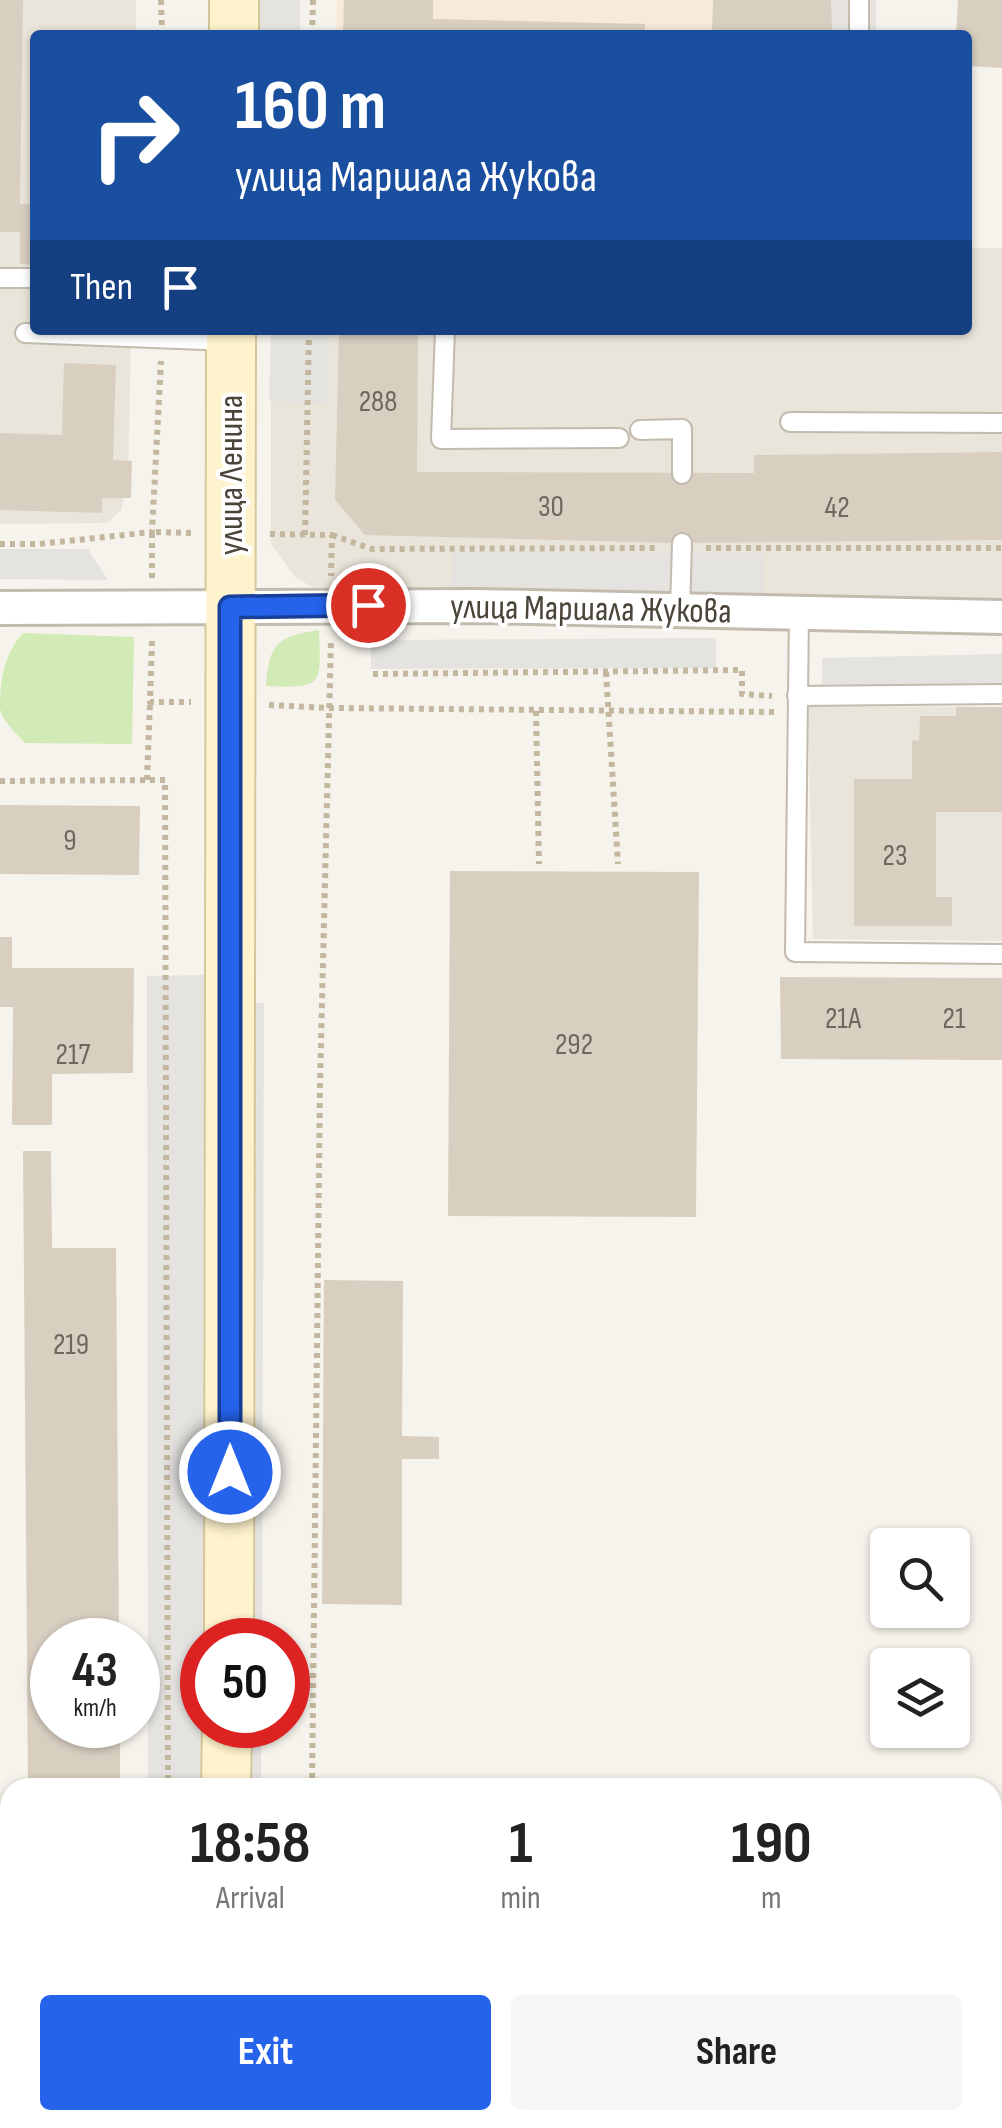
<!DOCTYPE html>
<html lang="en">
<head>
<meta charset="utf-8">
<style>
  :root { --surface:#fff; --page:#f6f6f6; --text:#222; --muted:#767676; --accent:#2563eb }
  body { margin:0; font-family:"Sofia Sans Condensed",sans-serif; background:var(--page); color:var(--text); height:100vh; display:flex; flex-direction:column; font-size:38px; white-space:nowrap }
  * { box-sizing:border-box; margin:0 }
  p { font-size:32px; color:var(--muted) }
  .icon { flex:none; width:55px; height:55px; fill:none; stroke:currentColor; stroke-width:2; stroke-linecap:round; stroke-linejoin:round }
  .map { position:relative; flex:1; overflow:hidden }
  .sheet { position:absolute; left:0px; top:1778px; width:1002px; height:352px; display:flex; flex-direction:column; background:var(--surface); border-radius:30px 30px 0 0; box-shadow:0 2px 8px #0004 }
  .sheet>* { flex:none }
  .top-card { position:absolute; left:30px; top:30px; width:942px; height:305px; border-radius:10px; box-shadow:0 2px 8px #0004; background:#1a4fa0; color:#fff; overflow:hidden }
  .tools { position:absolute; left:870px; top:1528px; display:grid; gap:20px }
  .tools a { display:grid; place-items:center; width:100px; height:100px; border-radius:10px; background:var(--surface); box-shadow:0 2px 8px #0004; font-size:50px }
  .speed { position:absolute; left:30px; top:1618px; display:flex; gap:20px; font-size:50px; font-weight:700; text-align:center }
  .speed>* { display:grid; place-content:center; width:130px; height:130px; border-radius:50%; background:var(--surface); box-shadow:0 2px 8px #0004; line-height:1 }
  .speed small { font-size:25px; font-weight:400 }
  .speed .limit { border:15px solid #d22; background:#fff; color:#111 }
  .pin { position:absolute; display:grid; place-items:center; width:85px; height:85px; color:#fff; margin:-42px; border:5px solid #fff; border-radius:50%; box-shadow:0 2px 10px #0007 }
  .me { position:absolute; width:110px; margin:-55px; rotate:0deg; stroke-linejoin:round; filter:drop-shadow(0 0 8px #0008) }
  .turn { display:flex; align-items:center; gap:35px; height:210px; padding:0 40px; font-size:45px }
  .turn .icon { width:130px; height:130px; stroke-width:2.5 }
  .turn b { display:block; font-size:70px; line-height:85px }
  .then { display:flex; align-items:center; height:95px; padding:0 40px; background:#0003; gap:20px; font-size:38px }
  .eta { display:flex; justify-content:space-evenly; align-items:center; height:170px; text-align:center }
  .eta b { font-size:60px; font-weight:700; line-height:70px }
  .button { display:flex; gap:20px; margin-top:auto; padding:20px 40px }
  .button a { flex:1; height:115px; border-radius:10px; background:var(--accent); color:#fff; font-size:40px; font-weight:700; line-height:115px; text-align:center }
  .button a+a { background:var(--page); color:var(--text) }
  .map>svg:first-child { display:block }
</style>
</head>
<body>
<div class="map">
<svg width="1002" height="2128" viewBox="0 0 1002 2128">
  <rect width="100%" height="100%" fill="#f6f3ec"/>
  <path fill="#eae5da" d="M0,0H136V35H35V330H131L128,484L121,510L107,523L0,524Z
    M968,248H1002V602L312,587L295,577L271,544V330H968Z
    M808,706L1002,707V941L813,939Z"/>
  <path fill="#f7ead8" d="M337,0H785L784,35H336Z"/>
  <path fill="#e6e2dd" d="M785,0H876V35H784Z"/>
  <path fill="#d2eab5" d="M319,630C321,685 324,689 266,686C269,644 277,636 319,630Z
    M23,633L134,637L132,744L25,743C17,734 3,722 0,709C0,680 4,654 23,633Z"/>
  <path fill="#e5e3e0" d="M245,0H300V35H245Z
    M271,330H329L327,405L269,401Z
    M0,549H88L108,580L0,579Z
    M452,552L764,554V594L451,592Z
    M716,638V668L371,669V640Z
    M1002,654V688L822,689V658Z
    M206,975L205,1640H202L205,1787H148L147,976Z
    M234,1002L264,1003L262,1640H230Z
    M229,1725H261V1787L229,1788Z"/>
  <path fill="#d8cfc1" d="M0,0H23L20,204H35V265L20,264V232H0Z
    M344,0H433V19L645,24V35H343Z
    M713,0H831L832,35H712Z
    M958,0H1002V68L968,66V35H956Z
    M339,330H418L417,472L754,473V455L1002,452V540L672,543L365,535L335,500Z
    M64,363L116,365L113,460L132,461L131,498H102V513L0,510V433L62,435Z
    M956,707H1002V812H936V897H952V926H854V779H912V740L919,741L920,716H956Z
    M0,805L140,806L139,875L0,874Z
    M450,871L699,872L696,1217L448,1216Z
    M0,937H12V968H134L133,1073L52,1074V1125H12L13,1007H0Z
    M780,977L1002,978V1060L781,1059Z
    M23,1151H51L52,1248H116L119,1640H52V1725H120V1788H28Z
    M324,1280L403,1281L402,1436L439,1437V1459H402V1605L322,1604Z
    M30,2120H122V2128H30Z"/>
  <g fill="none" stroke-linecap="round" stroke-linejoin="round">
    <defs>
      <path id="lane" d="M859,35V0
        M0,278H35
        M445,330L441,439L619,438
        M25,333L230,341
        M790,422L1002,423
        M640,430L682,429V474
        M680,610L682,543
        M799,612L795,952L1002,954
        M797,696L1002,694"/>
      <path id="street" d="M0,608L479,606L1002,617"/>
      <path id="secondary" d="M234,35V0
        M229,1640L231,330
        M226,1788L227,1725
        M219,2128L220,2120"/>
    </defs>
    <use href="#lane" stroke="#c2bbae" stroke-width="22"/>
    <use href="#street" stroke="#c2bbae" stroke-width="38"/>
    <use href="#secondary" stroke="#d6c79b" stroke-width="52"/>
    <path stroke="#c4b79f" stroke-width="6" stroke-dasharray="5 5" stroke-linecap="butt" d="M161,0L162,35
      M312,35L313,0
      M270,534L332,535L331,576
      M305,535L309,330
      M332,535L372,549L658,548
      M0,544H39L152,532L161,361
      M706,548H1002
      M152,578V532L193,533
      M152,641L150,702H191
      M606,672L618,864
      M373,674L742,670V694L772,696
      M269,705L331,708L776,712
      M536,711L539,864
      M147,780L150,702
      M0,781L165,780L168,1788
      M312,1788L320,1083L331,639
      M168,2120V2128
      M308,2128L309,2120"/>
    <use href="#lane" stroke="#fff" stroke-width="18"/>
    <use href="#street" stroke="#fff" stroke-width="32"/>
    <use href="#secondary" stroke="#fff3cd" stroke-width="48"/>
  </g>
  <g fill="none" stroke-linecap="round" stroke-linejoin="round">
    <defs>
      <path id="route" d="M230,1472V607L368,605"/>
    </defs>
    <use href="#route" stroke="#184099" stroke-width="25"/>
    <use href="#route" stroke="#2563eb" stroke-width="18"/>
  </g>
  <g text-anchor="middle" stroke-width="8" stroke-linejoin="round" paint-order="stroke">
    <g font-size="30" fill="#6e675b">
      <text x="378" y="411">288</text>
      <text x="551" y="516">30</text>
      <text x="837" y="517">42</text>
      <text x="70" y="850">9</text>
      <text x="895" y="865">23</text>
      <text x="843" y="1028">21А</text>
      <text x="954" y="1028">21</text>
      <text x="574" y="1054">292</text>
      <text x="73" y="1064">217</text>
      <text x="71" y="1354">219</text>
    </g>
    <g font-size="35" fill="#4b4439" stroke="#fff">
      <text transform="translate(230 475) rotate(-90)" y="12">улица Ленина</text>
      <text transform="translate(591 608) rotate(1)" y="12">улица Маршала Жукова</text>
    </g>
  </g>
</svg>
<div class="tools">
<a><svg class="icon" aria-label="search" viewBox="0 0 24 24"><circle cx="10" cy="10" r="6"/><path d="M15 15l6 6"/></svg></a>
<a><svg class="icon" aria-label="layers" viewBox="0 0 24 24"><path d="M12 4l9 5-9 5-9-5zM3 14l9 5 9-5"/></svg></a>
</div>
<div class="speed"><div>43<small>km/h</small></div><div class="limit">50</div></div>
<div class="pin" style="left:368px;top:605px;background:#d93025"><svg class="icon" aria-label="arrive" viewBox="0 0 24 24"><path d="M6 21V4h12l-3 4 3 4H6"/></svg></div>
<svg class="me" style="left:230px;top:1472px" viewBox="-20 -20 40 40"><circle r="17" fill="#2563eb" stroke="#fff" stroke-width="3"/><path d="M0-11L8 9 0 5-8 9z" fill="#fff"/></svg>
<div class="top-card">
<div class="turn"><svg class="icon" aria-label="right" viewBox="0 0 24 24"><path d="M7 20v-9h11M14 6l5 5-5 5"/></svg><div><b>160 m</b>улица Маршала Жукова</div></div>
<div class="then">Then<svg class="icon" aria-label="arrive" viewBox="0 0 24 24"><path d="M6 21V4h12l-3 4 3 4H6"/></svg></div>
</div>
<section class="sheet">
<div class="eta">
<div><b>18:58</b><p>Arrival</p></div>
<div><b>1</b><p>min</p></div>
<div><b>190</b><p>m</p></div>
</div>
<div class="button"><a>Exit</a><a>Share</a></div>
</section>
</div>
</body>
</html>
